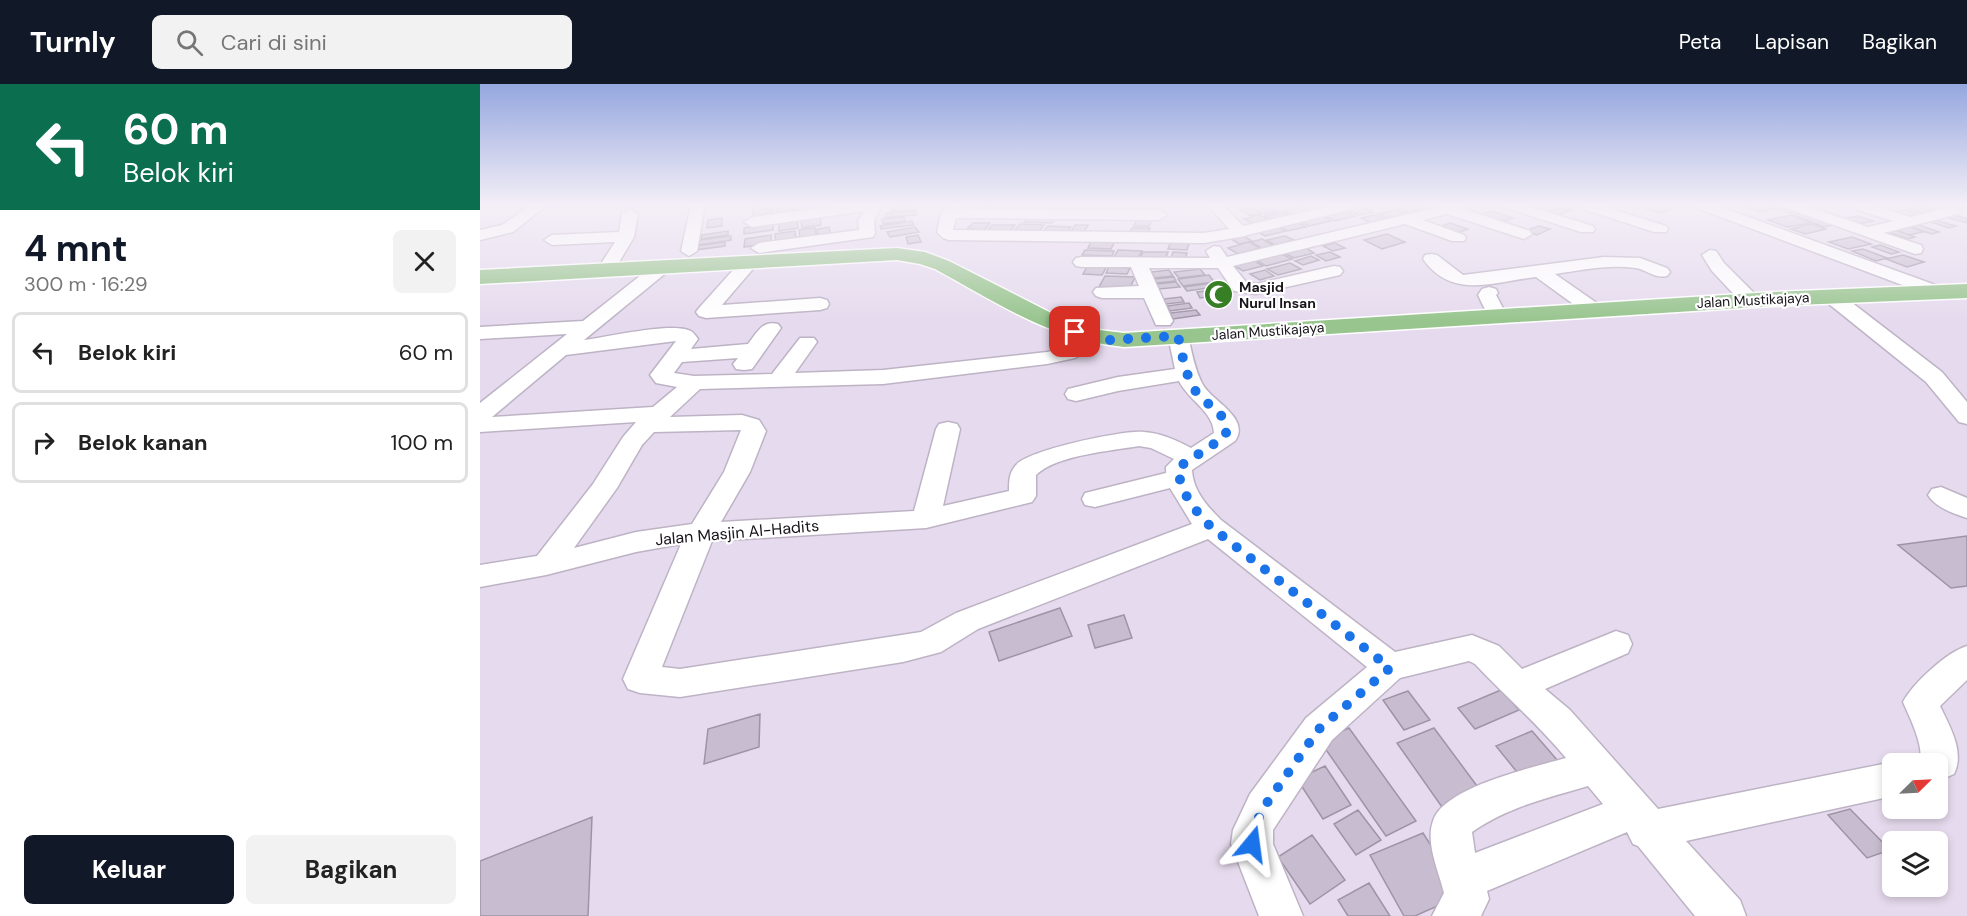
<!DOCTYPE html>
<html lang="id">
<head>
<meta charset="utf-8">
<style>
  :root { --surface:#fff; --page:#f2f2f2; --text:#222; --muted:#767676; --line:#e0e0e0; --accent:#111827 }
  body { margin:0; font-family:"DM Sans",sans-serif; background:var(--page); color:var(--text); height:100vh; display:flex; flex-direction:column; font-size:22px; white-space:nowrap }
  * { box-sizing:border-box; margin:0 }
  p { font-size:20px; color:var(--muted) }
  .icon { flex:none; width:33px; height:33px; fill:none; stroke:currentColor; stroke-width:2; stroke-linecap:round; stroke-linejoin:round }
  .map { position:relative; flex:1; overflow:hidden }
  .panel { display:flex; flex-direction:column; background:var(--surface); width:480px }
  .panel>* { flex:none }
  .banner { background:#0b6e4f; color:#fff; overflow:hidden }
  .needle { width:39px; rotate:66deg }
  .tools { position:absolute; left:1402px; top:669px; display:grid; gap:12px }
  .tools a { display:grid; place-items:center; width:66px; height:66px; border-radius:9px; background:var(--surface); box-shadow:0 3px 9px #0003; font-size:30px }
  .pin { position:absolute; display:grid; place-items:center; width:51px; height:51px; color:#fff; margin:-26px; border-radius:12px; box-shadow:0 3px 9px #0006 }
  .me { position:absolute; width:66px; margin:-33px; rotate:16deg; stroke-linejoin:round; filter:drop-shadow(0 0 4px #0008) }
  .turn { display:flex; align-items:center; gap:21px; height:126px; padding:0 24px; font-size:27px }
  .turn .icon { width:78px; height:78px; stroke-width:2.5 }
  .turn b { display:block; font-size:42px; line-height:51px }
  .round { display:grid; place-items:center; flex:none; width:63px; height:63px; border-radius:9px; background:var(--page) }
  .head { display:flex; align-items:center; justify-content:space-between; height:102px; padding:0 24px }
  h1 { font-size:36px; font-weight:700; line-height:45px; color:var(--accent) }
  .primary-button { display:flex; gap:12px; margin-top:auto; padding:12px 24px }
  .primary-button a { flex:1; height:69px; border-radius:9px; background:var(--accent); color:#fff; font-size:24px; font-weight:700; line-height:69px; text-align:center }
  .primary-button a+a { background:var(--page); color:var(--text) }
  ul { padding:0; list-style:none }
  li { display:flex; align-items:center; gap:18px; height:81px; margin:0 12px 9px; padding:0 12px; border:3px solid var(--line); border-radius:9px }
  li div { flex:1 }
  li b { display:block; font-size:22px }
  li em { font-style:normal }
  header { display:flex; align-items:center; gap:36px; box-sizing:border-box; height:84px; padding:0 30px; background:var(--accent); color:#fff }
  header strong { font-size:28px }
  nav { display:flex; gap:33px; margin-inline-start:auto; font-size:21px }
  .search { width:420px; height:54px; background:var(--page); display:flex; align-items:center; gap:15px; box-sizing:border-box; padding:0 21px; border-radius:9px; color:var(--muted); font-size:22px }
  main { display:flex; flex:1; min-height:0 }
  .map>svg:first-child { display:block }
</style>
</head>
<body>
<header>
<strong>Turnly</strong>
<div class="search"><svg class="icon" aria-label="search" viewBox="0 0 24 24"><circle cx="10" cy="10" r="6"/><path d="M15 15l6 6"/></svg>Cari di sini</div>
<nav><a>Peta</a><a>Lapisan</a><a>Bagikan</a></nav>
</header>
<main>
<section class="panel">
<div class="banner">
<div class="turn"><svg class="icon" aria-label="left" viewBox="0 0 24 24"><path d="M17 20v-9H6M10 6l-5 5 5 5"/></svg><div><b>60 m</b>Belok kiri</div></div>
</div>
<div class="head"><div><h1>4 mnt</h1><p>300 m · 16:29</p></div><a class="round"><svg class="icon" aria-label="close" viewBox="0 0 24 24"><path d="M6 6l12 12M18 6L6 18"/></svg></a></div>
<ul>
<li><svg class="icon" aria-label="left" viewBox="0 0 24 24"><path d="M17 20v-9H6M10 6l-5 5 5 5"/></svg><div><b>Belok kiri</b></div><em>60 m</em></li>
<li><svg class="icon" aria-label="right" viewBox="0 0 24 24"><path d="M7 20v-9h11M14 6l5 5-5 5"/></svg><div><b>Belok kanan</b></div><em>100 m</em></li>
</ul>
<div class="primary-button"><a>Keluar</a><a>Bagikan</a></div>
</section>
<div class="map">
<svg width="1487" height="832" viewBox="0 0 1487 832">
  <rect width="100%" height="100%" fill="#e6dbee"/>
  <path fill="#c8bdd0" stroke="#9e94a5" stroke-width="1.5" d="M293,121V129L273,132V123Z
    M296,121H317V125L297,128Z
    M486,121H509L503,127L481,126Z
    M511,121H531L527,126L507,125Z
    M560,121L587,122L583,127L555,126Z
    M591,121L614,122L610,127L587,126Z
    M785,121L797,127L785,130L772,124Z
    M932,121H967L945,126Z
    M1173,121H1178L1192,125L1181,129L1164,124Z
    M1260,121H1283L1295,125L1280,128Z
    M1286,121H1308L1324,126L1310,129Z
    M436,122L435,126L411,127L413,123Z
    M824,122L833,127L813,131L804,127Z
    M881,122L894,128L879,131L865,125Z
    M929,122L941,127L930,130L917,125Z
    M1443,122L1458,126L1444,129L1429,124Z
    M1081,123L1091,126L1078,131L1068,128Z
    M770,124L781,129L771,132L760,126Z
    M863,126L875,132L855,137L843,131Z
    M914,126L925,130L908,134L898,130Z
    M1427,126L1441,130L1428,133L1414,128Z
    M437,127L436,131L405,133L406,129Z
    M1012,127L1033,134L1020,139L999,131Z
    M803,128L809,131L791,135L785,132Z
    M1325,129L1357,140L1344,143L1313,131Z
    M780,131L789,136L774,140L764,135Z
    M894,131L905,135L891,139L881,134Z
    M1311,131L1331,139L1307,143L1288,136Z
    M1475,131L1487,135V139L1466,133Z
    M842,132L851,137L829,142L820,137Z
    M1378,132L1393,137L1378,140L1362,135Z
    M340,133L341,141L322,144L321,135Z
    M424,133L425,137L403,140L402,135Z
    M548,133L576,134L572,139L544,138Z
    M242,134V142L227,144L228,136Z
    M657,135H672L669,142H654Z
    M1455,136L1476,142L1469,144L1448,137Z
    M317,137L318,144L299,147V140Z
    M432,137L434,141L401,145L400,142Z
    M818,138L826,143L807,147L798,143Z
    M493,139H510L504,146L487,145Z
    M970,139L988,145L977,149L959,143Z
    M293,140V146L264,150V144Z
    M540,140L564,141L559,147L535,146Z
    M1332,140L1346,145L1325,150L1311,145Z
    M512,141H535L529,148L507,147Z
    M595,141H608L604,148H591Z
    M1439,141L1459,148L1452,150L1431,143Z
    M568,142L591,143L586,149L563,148Z
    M796,142L806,147L785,152L776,147Z
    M1059,142L1070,145L1057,151L1045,147Z
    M349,143L351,152L338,154L337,145Z
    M435,143L439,148L410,153L407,148Z
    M1430,143L1443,148L1429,151L1416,146Z
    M335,144L336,151L320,153L319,146Z
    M652,144H670L667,150L649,149Z
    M1415,146L1435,153L1428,155L1408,148Z
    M248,147V151L221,155L222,151Z
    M315,147L316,155L296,158L295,150Z
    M760,150L772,157L759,160L748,153Z
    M907,150L925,158L902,165L884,156Z
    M291,151V159L264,163L265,155Z
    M438,151L441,158L428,160L426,153Z
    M251,152V156L219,161L220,156Z
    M805,152L814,156L795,161L787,156Z
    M1372,153L1391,160L1368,165L1349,158Z
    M782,155L794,162L783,165L771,158Z
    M612,156L635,157L631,165L608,164Z
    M691,157H710L707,166L688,165Z
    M245,158V162L215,166L216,162Z
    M769,158L780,164L758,170L748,164Z
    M855,159L865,164L853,167L843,162Z
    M1400,161L1419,168L1411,170L1392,163Z
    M826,164L834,169L814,174L806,170Z
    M1383,165L1407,174L1396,177L1372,167Z
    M605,166L634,167L632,172L602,171Z
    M638,166L662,167L658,174L634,173Z
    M663,168H688L685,176L660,174Z
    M693,168L707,169L705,175L691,174Z
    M850,168L860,173L846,177L836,171Z
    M802,170L812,175L786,182L777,176Z
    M1423,171L1444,178L1427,183L1406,175Z
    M831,172L839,176L823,181L815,177Z
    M775,177L783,182L763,187L755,182Z
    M810,179L821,185L798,191L787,185Z
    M608,181L627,182L622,191L603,190Z
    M629,183L650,184L647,190L626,189Z
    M720,185L725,191L699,194L694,188Z
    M689,186L693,192L675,194L671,188Z
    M785,186L794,192L780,196L770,190Z
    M729,191L734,198L703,202L698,195Z
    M625,192L655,193L650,204L619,203Z
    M694,193L696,197L677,199L674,195Z
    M696,198L700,203L679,205L676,200Z
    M739,198L742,202L707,207L704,203Z
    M744,205L748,210L720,214L717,208Z
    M701,213L704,218L686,220L683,215Z
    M709,219L712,224L690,227L687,222Z
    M716,226L720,231L693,235L690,229Z
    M1487,452V502L1471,504L1418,461Z
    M580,524L592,552L519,577L509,548Z
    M644,531L652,554L615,564L608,541Z
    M1021,606L1039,626L995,645L978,624Z
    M928,607L950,636L924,646L903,616Z
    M280,630L279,663L224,680L228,645Z
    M869,644L936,737L906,752L840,657Z
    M954,644L1000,706L962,723L917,659Z
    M1052,647L1078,677L1041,693L1016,662Z
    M845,682L871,721L843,735L817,695Z
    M1370,725L1410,766L1387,774L1348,731Z
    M878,726L901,756L876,771L854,740Z
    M112,733L108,832H0V777Z
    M943,749L982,811L935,832H924L890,771Z
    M832,751L865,796L830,820L798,773Z
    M889,799L910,832H868L858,816Z"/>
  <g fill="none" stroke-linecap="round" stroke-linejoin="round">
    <defs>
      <path id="minor" d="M51,121H60L63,124L33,148L0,156V146L22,141Z
        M211,121H225L217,167L209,172L201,167Z
        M365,121H403L394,136L395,150L393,153L279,169L271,164L279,159L379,146L378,136L385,127L272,143L264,138L272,133Z
        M468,121H482L480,125L679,126L687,131L679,136L476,134L473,146L724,149L749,145L728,121H743L763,142L855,121H879L877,124L760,153L724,159L469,156L463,154L457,148L461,129Z
        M967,121H991L989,124L984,125L1050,147L1052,150L1044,155L967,130L943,136L984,151L986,154L984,157H972L925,140L753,182L766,198L776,200L854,182L860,183L863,187L860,191L776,210L754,207L738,184H669L693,237L690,241H676L664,214H622L616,212L613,208L616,204L659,202L651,183H602L596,182L593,178L596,174L602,173L730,174L726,167L734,162L740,163L747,173Z
        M1024,121H1045L1113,142L1115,145L1113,148H1101L1026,124Z
        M1098,121H1119L1186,142L1188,145L1186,148H1174L1100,124Z
        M1215,121H1235L1461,203L1464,207L1461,211H1449L1217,124Z
        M1304,121H1324L1388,143L1413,137L1372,124L1370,121H1391L1431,133L1473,122L1481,127L1478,130L1404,149L1441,161L1443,165L1441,169L1435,170L1306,124Z
        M150,125L158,130L154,153L132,190H120L117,186L135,158L72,161L64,156L72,151L139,148L142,130Z
        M1230,166L1236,167L1244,179L1277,212L1279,216L1277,220H1263L1232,187L1222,171Z
        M951,170L957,171L983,191L1124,173L1160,174L1187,184L1190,188L1187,192C1175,195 1167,186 1156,184C1129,180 1101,186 1075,190L1121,222L1124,226L1121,230H1107L1056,193C1013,198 972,216 943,175L945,171Z
        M269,174L275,175L278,179L242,221L340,214L347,216L349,220L347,224L340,226L226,234L219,232L216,228L219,224L263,175Z
        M181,179L187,180L190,184L187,188L104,256C129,253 186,239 208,246C213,247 215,251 218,255L211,265L268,260C277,249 282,236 298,240L301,244L272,285L264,286L256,285L253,280L258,274L202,278L194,289L214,292L292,290L320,254H334L337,258L315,289L403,286L567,268L582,265L616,248L623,250L626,254L623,258L595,274L567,280L403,300L220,305L190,333L262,331L279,336L286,347L270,388L241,438L434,427L456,345L459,340L468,338L477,340L480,345L463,422L529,407C529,397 529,389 536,381C549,366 642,346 664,348C681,349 696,356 711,364L734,349C733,327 709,317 699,297L638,307L596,317L588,315L585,310L588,305L638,293L695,285L688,252L691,248H705L708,252C712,269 715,287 723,301C732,317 771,334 755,357L712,386C713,407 727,422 741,436L915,568L992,551L1019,562L1042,585L1136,547L1148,551L1152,560L1148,569L1065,605L1090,626L1178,725L1413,678L1418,680H1413V712L1206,757L1260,816L1266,832H1215L1158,762L1153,760L1147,748L1007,807L1009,815L1001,832H952L964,809C959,788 945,759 953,737C963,703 1054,683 1086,674C1058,640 1025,612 995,580L989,577L920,594L852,656L793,746V760L823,832H779L751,760L753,746L770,710L826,634L887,583L728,455L498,545L461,568L423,578L200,613L160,609L148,605L143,595L201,460L156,468L66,491L0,503V481L57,472L113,400L143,353L156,338L0,348V319L87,250L0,255V243L103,237L175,180ZM196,257L170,291L176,299L197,303L173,323L12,333L86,271ZM261,346L244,388L212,440L156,448L94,464L137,404L162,361L174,348ZM659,362L671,364L694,375L686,383V389L605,409L602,415L605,421L615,423L690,404L712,440L476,529L441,548L200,585L182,583L232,457L446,444L552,418L556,412V391C576,371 631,367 659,362ZM1108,702L1123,720L995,769L992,748C1027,723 1068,714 1108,702Z
        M1009,203L1016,205L1018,209L1016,211L1027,232L1024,236H1010L998,211L1002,205Z
        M1351,206L1358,208L1462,288L1487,318V340L1479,338L1446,298L1344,216L1342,212L1344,208Z
        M1461,403L1487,414V434C1474,430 1455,423 1448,411L1452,405Z
        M1487,562V596L1460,622C1470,643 1485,668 1474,690L1458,697V680H1439C1446,665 1429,632 1423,618C1433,599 1467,568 1487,562Z"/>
      <path id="major" d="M417,164L445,168L469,177L581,234L619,246L644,249L1292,208L1487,200V214L1292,222L644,263C570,256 518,219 455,185L440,180L417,176L0,200V186Z"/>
    </defs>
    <use href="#minor" stroke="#bdb3c5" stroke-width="3"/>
    <use href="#major" stroke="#fff" stroke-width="3"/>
    <use href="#minor" fill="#fff" fill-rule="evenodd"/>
    <use href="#major" fill="#98c58e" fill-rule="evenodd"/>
  </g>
  <linearGradient id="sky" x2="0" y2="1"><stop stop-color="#95a7df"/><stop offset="0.51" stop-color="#f4eff7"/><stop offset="1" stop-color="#f4eff7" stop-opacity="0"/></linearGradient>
  <rect width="1487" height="237" fill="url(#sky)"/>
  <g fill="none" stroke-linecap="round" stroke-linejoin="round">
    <path stroke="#1a73e8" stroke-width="10" stroke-dasharray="0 18" d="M595,248L629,256L698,252C702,269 705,289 713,303C725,325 747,322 746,352L699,383C697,405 716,428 731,443L910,584L839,645L784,723L773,746L772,760"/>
  </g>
  <defs>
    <symbol id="mosque-disc" viewBox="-11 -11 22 22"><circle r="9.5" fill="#377f24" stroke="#fff"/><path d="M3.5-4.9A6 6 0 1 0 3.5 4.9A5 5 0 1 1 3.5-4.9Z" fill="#fff"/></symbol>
  </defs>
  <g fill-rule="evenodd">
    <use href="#mosque-disc" x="722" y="194" width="33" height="33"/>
  </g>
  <g text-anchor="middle" stroke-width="4.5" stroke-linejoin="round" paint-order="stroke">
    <g font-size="14" font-weight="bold" fill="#19151b" stroke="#fff" text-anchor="start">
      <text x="759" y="208">Masjid<tspan x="759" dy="16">Nurul Insan</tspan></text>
    </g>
    <g font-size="14" fill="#19151b" stroke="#fff">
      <text transform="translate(1273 216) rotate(-3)" y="5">Jalan Mustikajaya</text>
      <text transform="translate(788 247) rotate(-4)" y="5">Jalan Mustikajaya</text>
    </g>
    <g font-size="16" fill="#19151b" stroke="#fff">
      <text transform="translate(257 448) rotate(-5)" y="6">Jalan Masjin Al-Hadits</text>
    </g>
  </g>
</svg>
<div class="tools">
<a><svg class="needle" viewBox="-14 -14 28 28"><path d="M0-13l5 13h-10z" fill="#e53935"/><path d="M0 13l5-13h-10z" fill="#767676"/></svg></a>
<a><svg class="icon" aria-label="layers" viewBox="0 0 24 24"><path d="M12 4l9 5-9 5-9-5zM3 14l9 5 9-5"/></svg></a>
</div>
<div class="pin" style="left:595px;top:248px;background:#d93025"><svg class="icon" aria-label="arrive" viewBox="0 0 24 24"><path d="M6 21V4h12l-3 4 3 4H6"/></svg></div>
<svg class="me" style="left:772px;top:760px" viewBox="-20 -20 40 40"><path d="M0-17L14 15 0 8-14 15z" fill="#1a73e8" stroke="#fff" stroke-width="4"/></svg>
</div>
</main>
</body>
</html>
